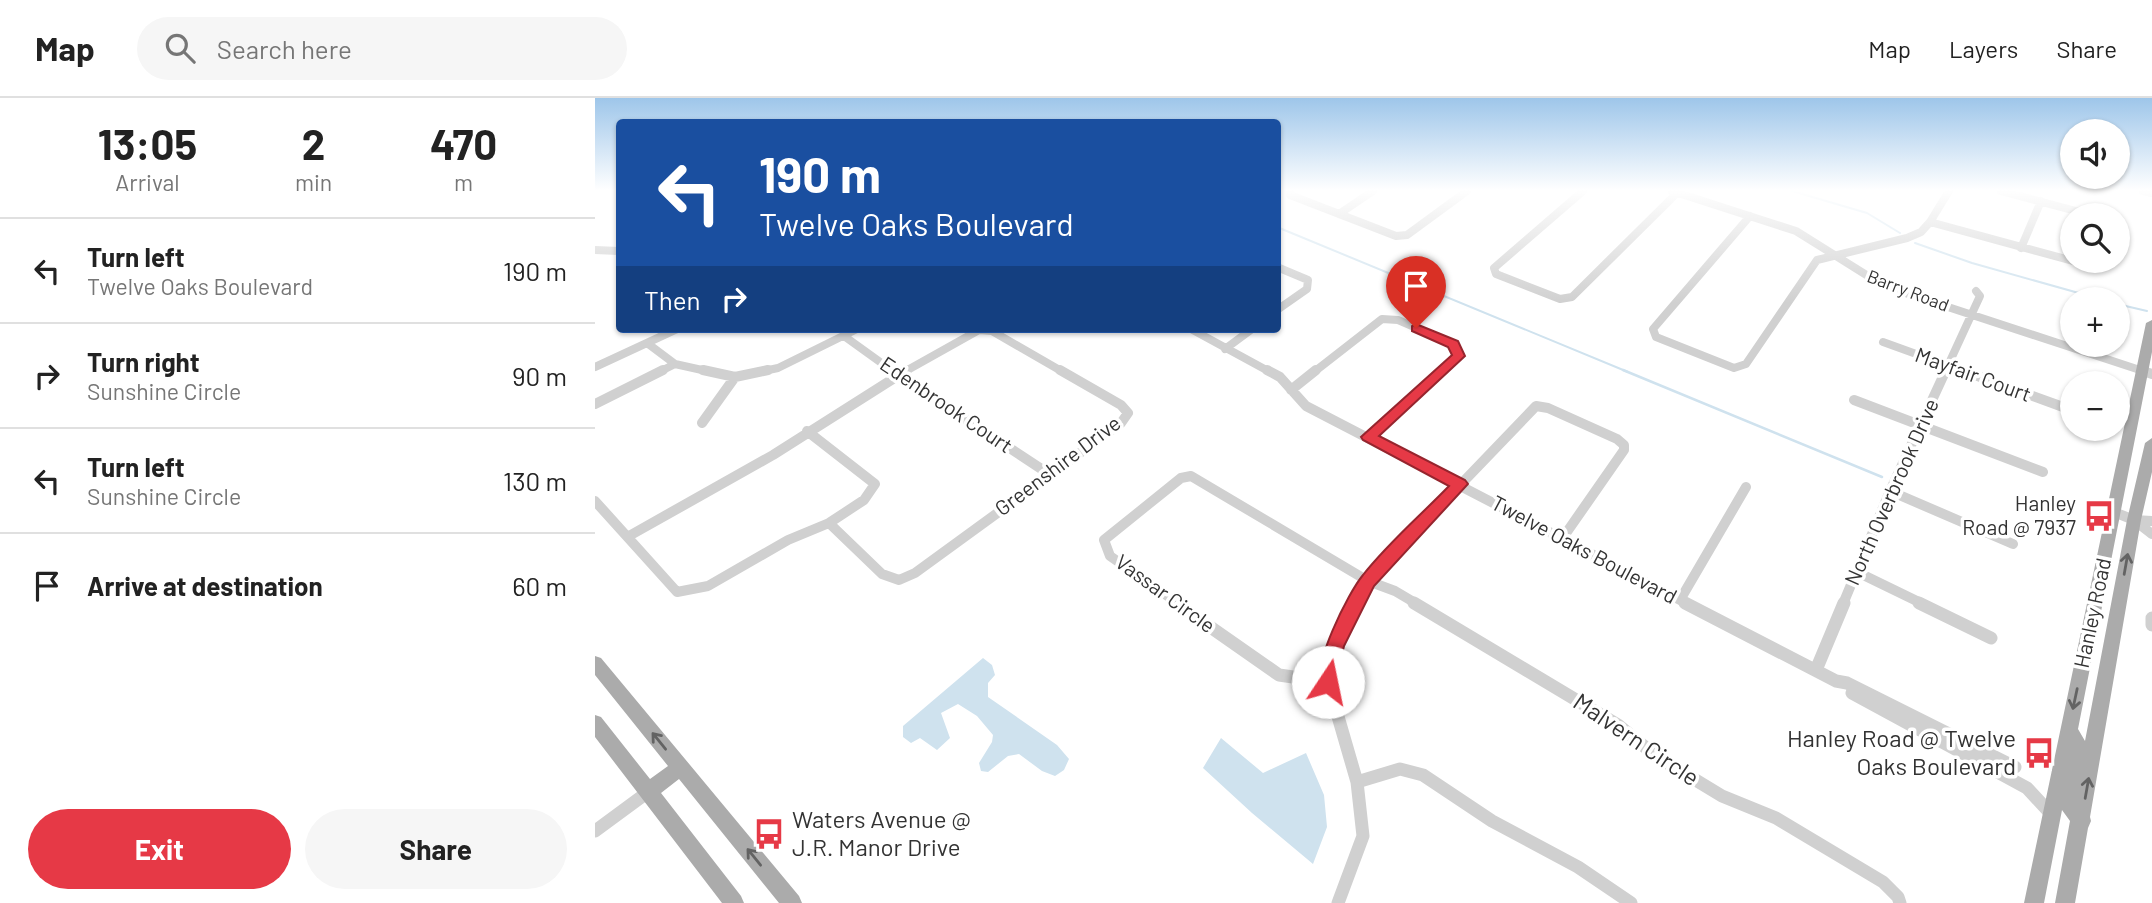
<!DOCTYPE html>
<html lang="en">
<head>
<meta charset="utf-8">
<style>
  :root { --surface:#fff; --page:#f6f6f6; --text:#222; --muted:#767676; --line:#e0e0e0; --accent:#e63946 }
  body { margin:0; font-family:Barlow,sans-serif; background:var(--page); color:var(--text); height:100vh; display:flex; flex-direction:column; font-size:26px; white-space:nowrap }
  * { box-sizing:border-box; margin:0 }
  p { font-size:23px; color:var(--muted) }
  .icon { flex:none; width:38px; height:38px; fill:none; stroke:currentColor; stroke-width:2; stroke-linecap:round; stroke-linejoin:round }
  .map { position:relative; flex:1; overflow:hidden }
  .details { display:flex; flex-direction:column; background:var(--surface); width:595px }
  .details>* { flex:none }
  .banner { position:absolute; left:21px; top:21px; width:665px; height:214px; border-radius:7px; box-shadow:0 2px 5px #0004; background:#1a4fa0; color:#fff; overflow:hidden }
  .tools { position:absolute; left:1465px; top:21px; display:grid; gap:14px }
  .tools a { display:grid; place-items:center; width:70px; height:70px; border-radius:50%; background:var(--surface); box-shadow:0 2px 5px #0004; font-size:35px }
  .pin { position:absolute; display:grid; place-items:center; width:60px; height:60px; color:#fff; margin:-72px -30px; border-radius:50% 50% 50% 0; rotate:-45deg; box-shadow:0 0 7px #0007 }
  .pin .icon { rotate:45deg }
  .me { position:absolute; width:77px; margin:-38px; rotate:11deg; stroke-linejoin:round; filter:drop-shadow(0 0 5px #0008) }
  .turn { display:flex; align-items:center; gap:24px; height:147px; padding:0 28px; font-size:32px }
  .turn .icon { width:91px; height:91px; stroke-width:2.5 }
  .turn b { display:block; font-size:49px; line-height:60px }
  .then { display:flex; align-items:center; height:66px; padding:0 28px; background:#0003; gap:14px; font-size:26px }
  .eta { display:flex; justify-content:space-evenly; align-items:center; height:119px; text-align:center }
  .eta b { font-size:42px; font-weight:700; line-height:49px }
  .cta { display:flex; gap:14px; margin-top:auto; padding:14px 28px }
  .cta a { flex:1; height:80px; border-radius:42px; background:var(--accent); color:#fff; font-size:28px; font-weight:700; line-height:80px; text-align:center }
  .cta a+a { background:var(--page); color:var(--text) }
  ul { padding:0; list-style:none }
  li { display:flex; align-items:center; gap:21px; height:105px; padding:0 28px; border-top:2px solid var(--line) }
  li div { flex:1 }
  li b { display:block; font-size:26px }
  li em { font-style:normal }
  header { display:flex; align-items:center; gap:42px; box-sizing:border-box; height:98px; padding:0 35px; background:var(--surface); border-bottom:2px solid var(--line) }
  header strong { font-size:33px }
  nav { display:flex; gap:38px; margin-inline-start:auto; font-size:24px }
  .search { width:490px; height:63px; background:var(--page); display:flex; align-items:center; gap:18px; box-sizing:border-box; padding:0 24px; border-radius:38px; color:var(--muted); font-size:26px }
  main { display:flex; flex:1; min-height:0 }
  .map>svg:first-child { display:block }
</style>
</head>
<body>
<header>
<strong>Map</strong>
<div class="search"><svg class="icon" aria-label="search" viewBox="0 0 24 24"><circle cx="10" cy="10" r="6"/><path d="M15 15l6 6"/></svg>Search here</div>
<nav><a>Map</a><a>Layers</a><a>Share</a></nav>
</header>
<main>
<section class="details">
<div class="eta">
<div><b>13:05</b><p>Arrival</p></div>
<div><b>2</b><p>min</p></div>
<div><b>470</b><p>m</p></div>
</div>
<ul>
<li><svg class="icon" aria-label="left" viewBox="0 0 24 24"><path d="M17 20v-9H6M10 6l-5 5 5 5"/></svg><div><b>Turn left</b><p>Twelve Oaks Boulevard</p></div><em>190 m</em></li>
<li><svg class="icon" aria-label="right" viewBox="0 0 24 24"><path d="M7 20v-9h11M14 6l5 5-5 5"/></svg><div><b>Turn right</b><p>Sunshine Circle</p></div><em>90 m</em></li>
<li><svg class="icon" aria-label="left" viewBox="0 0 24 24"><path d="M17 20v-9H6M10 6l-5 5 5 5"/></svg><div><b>Turn left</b><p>Sunshine Circle</p></div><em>130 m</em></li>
<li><svg class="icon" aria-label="arrive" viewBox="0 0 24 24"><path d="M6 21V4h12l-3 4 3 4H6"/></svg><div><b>Arrive at destination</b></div><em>60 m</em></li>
</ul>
<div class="cta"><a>Exit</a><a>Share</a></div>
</section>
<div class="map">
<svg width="1557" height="805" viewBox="0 0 1557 805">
  <rect width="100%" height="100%" fill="#fff"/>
  <path fill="#cfe2ee" d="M388,560L397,567L400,577L393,585V599L462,647L474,661L469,672L460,678L447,673L424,656L413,658L393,674L386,673L384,665L397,644L398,637L382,618L363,606L346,615L355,640L342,652L325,640L316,645L308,639V628Z
    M626,640L668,675L711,655L729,697L732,729L718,766L657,715L608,670Z"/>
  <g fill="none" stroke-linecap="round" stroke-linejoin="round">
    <path stroke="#cfe2ee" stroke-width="2" d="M1197,93L1272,115L1305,135
      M682,129L1033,274
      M1320,145L1377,165L1505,201
      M1522,206L1552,213"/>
    <path stroke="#cfe2ee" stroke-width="2.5" d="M1028,272L1287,379"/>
    <path stroke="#d0d0d0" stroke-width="8" d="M695,93V97L801,138L812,137L872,93
      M988,93L899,170L901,176L965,201L977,199L1083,94
      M1077,93L1201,133L1289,188L1551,274
      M1406,93L1496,117
      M1548,93L1557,95
      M744,116L778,93
      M1155,118L1058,231L1061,239L1139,270L1151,266L1222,162L1312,140L1326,134L1335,124L1354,93
      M1335,124L1500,169
      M1426,150L1446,103
      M0,152L24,153
      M682,169L713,182L712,191L682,212
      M596,231L675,274
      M249,238L299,274
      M1288,244L1371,274
      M52,245L80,266L116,274
      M630,251L657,231
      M0,269L82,231
      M64,274L80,266
      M164,274L183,270L262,231
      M309,274L384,232L397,233L468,274
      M719,274L787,221L803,222L859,246L864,258L846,274
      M1350,274L1385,198L1381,193"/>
    <path stroke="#d0d0d0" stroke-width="10" d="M108,272L140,279L173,272
      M296,272L454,376
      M672,272L685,279L711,308L1093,506
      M1366,272L1468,309
      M1545,272L1557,276
      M696,292L721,272
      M1259,302L1448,374
      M0,306L68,272
      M107,325L140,279
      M774,339L848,272
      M1295,393L1418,446
      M0,403L82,494L113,488L193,442L234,425L269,402L280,386L212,333
      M1519,414L1539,422L1557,436
      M1539,422L1557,423
      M234,425L287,476L304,482L320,475L526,325L533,315L526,307L465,272
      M34,438L178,357L312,272
      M1260,473L1328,506
      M1085,502L1151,389
      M584,506L515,458L509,442L586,380L596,378L773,483L800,493L822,506
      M761,506L773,483L941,308L953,310L1022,341L1029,347V352L967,441
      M1248,506L1295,393L1351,272"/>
    <path stroke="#d0d0d0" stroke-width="13" d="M581,505L684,577L733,584
      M819,505L1023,627L1061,658L1127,698L1181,720L1288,784L1303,799L1305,805
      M1090,505L1241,583L1252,585L1420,669
      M1324,505L1396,540
      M1557,520V527
      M1221,572L1249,505
      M1257,595L1432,690L1457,717
      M762,684L805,671L828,677L897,723L983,769L1036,805
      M0,733L53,694
      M743,805L768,738L762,684L733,584L740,548L762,505"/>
    <path fill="#ababab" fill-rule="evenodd" d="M1557,222V254L1483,631L1490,643L1532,422L1550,345L1557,340V374L1546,422L1495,719L1496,723L1493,730L1480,805H1460L1475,723L1467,712L1449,805H1429L1551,225Z
      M0,558L6,560L204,798L207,805H184L84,681L66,695L146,798L149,805H127L0,639V617L6,619L55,681L73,668L0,577Z"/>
  </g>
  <defs><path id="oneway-shaft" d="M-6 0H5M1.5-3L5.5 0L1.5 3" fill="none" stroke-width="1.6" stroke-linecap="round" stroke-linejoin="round" transform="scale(1.75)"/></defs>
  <g stroke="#636363">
    <use href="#oneway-shaft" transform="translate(1531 466) rotate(-80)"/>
    <use href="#oneway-shaft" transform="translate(1480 601) rotate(102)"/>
    <use href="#oneway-shaft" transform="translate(64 643) rotate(-129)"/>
    <use href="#oneway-shaft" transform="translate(1492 690) rotate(-80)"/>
    <use href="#oneway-shaft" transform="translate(159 759) rotate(-129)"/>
  </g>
  <linearGradient id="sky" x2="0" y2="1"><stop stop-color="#9ec6ea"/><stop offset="0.45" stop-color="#fff"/><stop offset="1" stop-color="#fff" stop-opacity="0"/></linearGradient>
  <rect width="1557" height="205" fill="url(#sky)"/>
  <path fill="#e63946" stroke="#96252e" stroke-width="2" d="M821,226L863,243L870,258L784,338L870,382L873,386L779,488L749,548L739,590L733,593L726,590C716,569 753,495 768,477C793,445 826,417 854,388L768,342L766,339L857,257L853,249L817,233V228Z"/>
  <defs>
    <symbol id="bus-bare" viewBox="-9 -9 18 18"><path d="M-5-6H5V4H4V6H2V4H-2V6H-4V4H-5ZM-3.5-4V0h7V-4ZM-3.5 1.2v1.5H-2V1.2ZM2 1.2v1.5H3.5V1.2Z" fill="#e63946" stroke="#fff" stroke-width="2.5" paint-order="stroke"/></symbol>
  </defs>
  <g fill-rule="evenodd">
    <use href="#bus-bare" x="1482" y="396" width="44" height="44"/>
    <use href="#bus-bare" x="1422" y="633" width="44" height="44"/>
    <use href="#bus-bare" x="152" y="714" width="44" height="44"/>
  </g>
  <g text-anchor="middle" stroke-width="7" stroke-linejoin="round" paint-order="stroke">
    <g font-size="18" fill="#333" stroke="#fff">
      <text transform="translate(1313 193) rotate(21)" y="6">Barry Road</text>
    </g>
    <g font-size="21" fill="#333" stroke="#fff">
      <text transform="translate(1378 277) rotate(20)" y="7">Mayfair Court</text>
      <text transform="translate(351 307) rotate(34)" y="7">Edenbrook Court</text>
      <text transform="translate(463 368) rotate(-37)" y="7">Greenshire Drive</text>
      <text transform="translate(1297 394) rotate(-66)" y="7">North Overbrook Drive</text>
      <text transform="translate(989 452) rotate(28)" y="7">Twelve Oaks Boulevard</text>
      <text transform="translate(570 496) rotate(36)" y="7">Vassar Circle</text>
      <text transform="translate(1498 515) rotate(-78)" y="7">Hanley Road</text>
    </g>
    <g font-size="21" fill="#333" stroke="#fff" text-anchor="end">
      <text x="1481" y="413">Hanley<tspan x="1481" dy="24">Road @ 7937</tspan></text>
    </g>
    <g font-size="24" fill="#333" stroke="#fff" text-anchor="end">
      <text x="1421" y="649">Hanley Road @ Twelve<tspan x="1421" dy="28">Oaks Boulevard</tspan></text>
      <text x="197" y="730" text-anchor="start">Waters Avenue @<tspan x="197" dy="28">J.R. Manor Drive</tspan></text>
    </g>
    <g font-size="24" fill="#333" stroke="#fff">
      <text transform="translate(1041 642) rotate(34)" y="8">Malvern Circle</text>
    </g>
  </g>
</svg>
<div class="tools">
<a><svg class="icon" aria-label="sound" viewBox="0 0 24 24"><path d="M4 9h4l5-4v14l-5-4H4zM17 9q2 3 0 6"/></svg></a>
<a><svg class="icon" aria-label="search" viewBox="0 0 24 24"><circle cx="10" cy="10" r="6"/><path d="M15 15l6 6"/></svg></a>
<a>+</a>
<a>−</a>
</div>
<div class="pin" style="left:821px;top:230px;background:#d93025"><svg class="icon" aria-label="arrive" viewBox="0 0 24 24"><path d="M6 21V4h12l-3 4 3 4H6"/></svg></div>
<svg class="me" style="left:733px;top:584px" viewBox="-20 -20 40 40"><circle r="19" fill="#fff"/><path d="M0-13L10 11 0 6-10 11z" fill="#e63946"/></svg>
<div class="banner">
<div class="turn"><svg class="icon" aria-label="left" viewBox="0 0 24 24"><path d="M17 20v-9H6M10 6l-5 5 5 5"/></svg><div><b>190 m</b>Twelve Oaks Boulevard</div></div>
<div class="then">Then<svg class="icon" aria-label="right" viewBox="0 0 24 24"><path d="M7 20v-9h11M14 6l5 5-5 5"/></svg></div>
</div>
</div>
</main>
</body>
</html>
